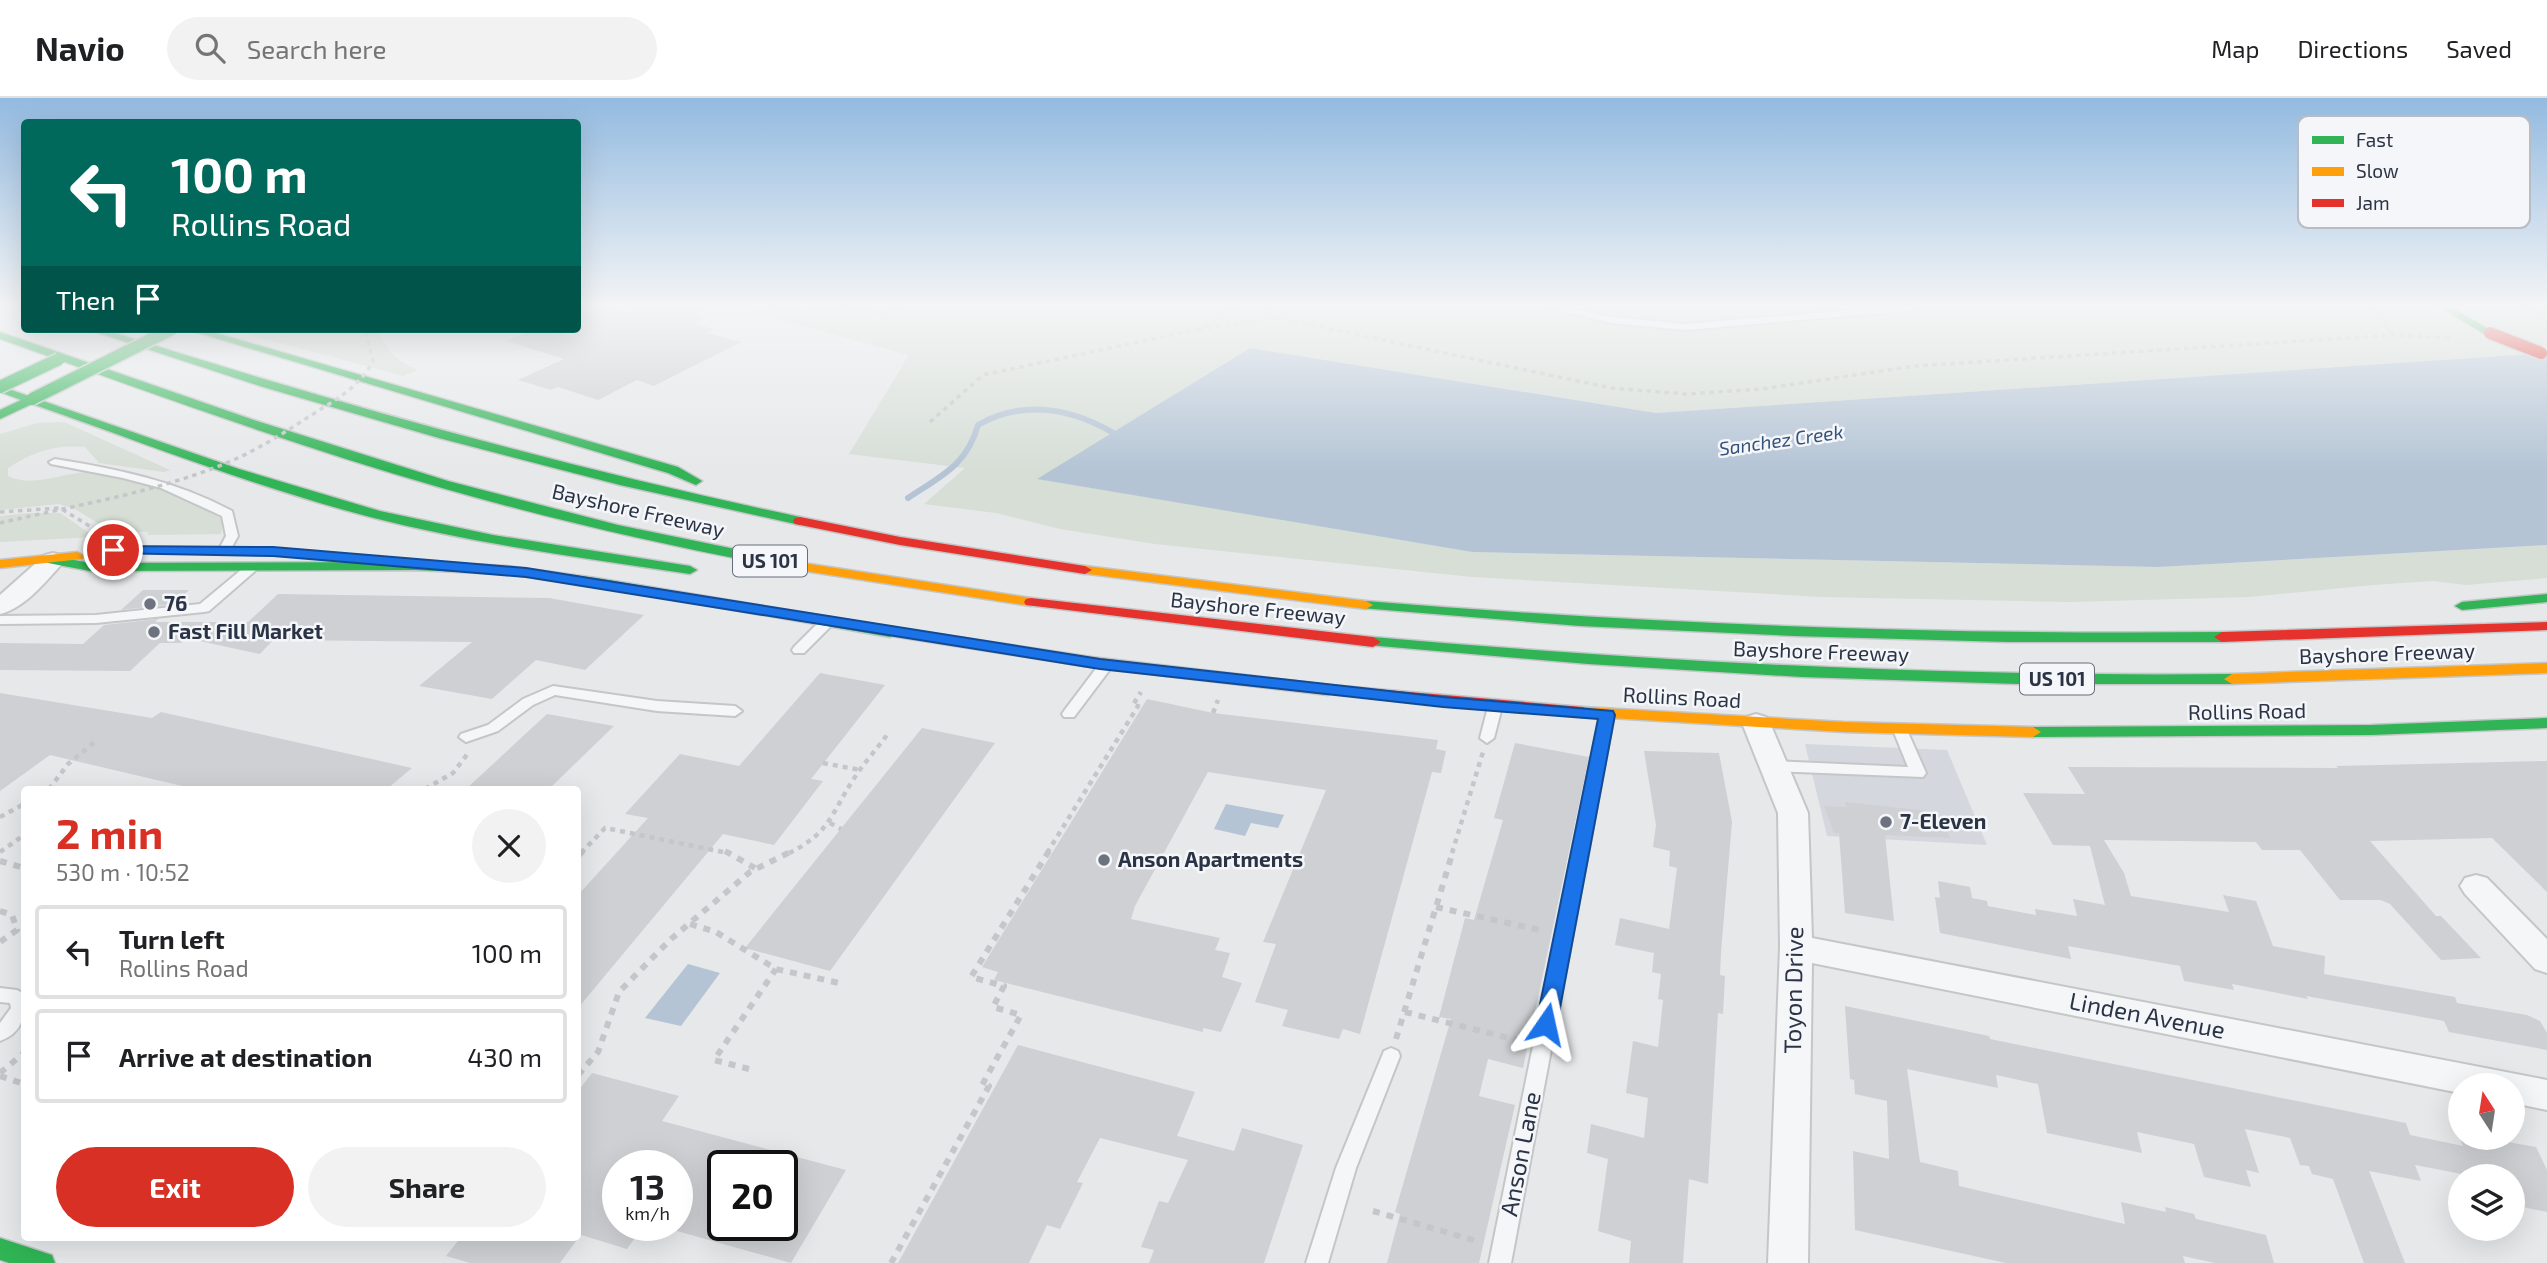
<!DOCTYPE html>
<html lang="en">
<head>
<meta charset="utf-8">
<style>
  :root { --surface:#fff; --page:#f2f2f2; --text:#202124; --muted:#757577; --line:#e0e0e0; --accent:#d93025 }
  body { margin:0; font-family:"Exo 2",sans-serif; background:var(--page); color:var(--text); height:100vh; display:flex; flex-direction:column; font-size:26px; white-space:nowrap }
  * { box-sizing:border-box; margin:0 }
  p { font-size:23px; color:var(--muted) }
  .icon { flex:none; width:38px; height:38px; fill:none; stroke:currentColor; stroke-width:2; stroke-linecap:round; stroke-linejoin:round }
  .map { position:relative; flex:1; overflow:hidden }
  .panel { position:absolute; left:21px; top:688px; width:560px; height:455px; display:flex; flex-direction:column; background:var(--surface); border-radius:7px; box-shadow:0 7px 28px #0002 }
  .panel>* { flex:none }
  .banner { position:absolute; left:21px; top:21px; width:560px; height:214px; border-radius:7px; box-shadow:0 7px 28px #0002; background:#00695c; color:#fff; overflow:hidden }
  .needle { width:46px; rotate:348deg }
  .buttons { position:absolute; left:2448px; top:975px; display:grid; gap:14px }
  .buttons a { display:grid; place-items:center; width:77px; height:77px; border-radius:50%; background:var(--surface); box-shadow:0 7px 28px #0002; font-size:35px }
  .speed { position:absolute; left:602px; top:1052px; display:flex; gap:14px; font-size:35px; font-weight:700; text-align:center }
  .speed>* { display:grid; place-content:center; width:91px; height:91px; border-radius:50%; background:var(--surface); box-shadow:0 7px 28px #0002; line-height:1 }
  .speed small { font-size:18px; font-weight:400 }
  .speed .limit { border:4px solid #111; border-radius:10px; background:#fff; color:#111 }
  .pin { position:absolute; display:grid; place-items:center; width:60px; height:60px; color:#fff; margin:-30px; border:4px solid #fff; border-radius:50%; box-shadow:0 2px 7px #0007 }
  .me { position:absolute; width:77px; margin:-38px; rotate:11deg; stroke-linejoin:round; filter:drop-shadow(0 0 5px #0008) }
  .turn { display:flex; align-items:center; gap:24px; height:147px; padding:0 35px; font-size:32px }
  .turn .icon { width:91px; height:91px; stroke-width:2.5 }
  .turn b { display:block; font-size:49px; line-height:60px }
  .then { display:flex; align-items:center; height:66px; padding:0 35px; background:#0003; gap:14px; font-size:26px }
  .round { display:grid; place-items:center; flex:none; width:74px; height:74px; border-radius:37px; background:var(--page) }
  .headline { display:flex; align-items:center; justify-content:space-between; height:119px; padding:0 35px }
  h1 { font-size:42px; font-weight:700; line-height:52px; color:var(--accent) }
  .primary-button { display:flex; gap:14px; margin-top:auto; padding:14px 35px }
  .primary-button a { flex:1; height:80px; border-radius:42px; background:var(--accent); color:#fff; font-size:28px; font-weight:700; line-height:80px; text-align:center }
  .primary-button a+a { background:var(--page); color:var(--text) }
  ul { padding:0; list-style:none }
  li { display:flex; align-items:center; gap:21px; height:94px; margin:0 14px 10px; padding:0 21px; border:4px solid var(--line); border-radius:7px }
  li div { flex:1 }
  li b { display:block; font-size:26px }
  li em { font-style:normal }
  header { display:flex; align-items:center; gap:42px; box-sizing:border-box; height:98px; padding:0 35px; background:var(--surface); border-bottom:2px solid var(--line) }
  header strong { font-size:33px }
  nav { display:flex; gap:38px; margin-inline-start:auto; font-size:24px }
  .search { width:490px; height:63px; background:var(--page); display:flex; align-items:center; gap:18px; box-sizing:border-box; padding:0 24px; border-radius:38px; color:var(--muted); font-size:26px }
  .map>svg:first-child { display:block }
</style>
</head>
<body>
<header>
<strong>Navio</strong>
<div class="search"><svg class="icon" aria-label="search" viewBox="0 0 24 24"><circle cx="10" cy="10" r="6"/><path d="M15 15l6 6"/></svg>Search here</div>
<nav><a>Map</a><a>Directions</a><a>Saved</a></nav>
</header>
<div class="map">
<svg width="2547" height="1165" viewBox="0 0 2547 1165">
  <rect width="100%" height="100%" fill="#e6e8ea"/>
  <path fill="#d4d7dd" d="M1805,646L1947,652L1987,747L1827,738Z"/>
  <path fill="#d6ded6" d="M733,209H2547V255L1656,315L1250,250L1038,381L1472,454L2158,469L2547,447V480L2466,487L2433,483L2373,487L2249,499L2070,504L1822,499L1472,479L1155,446L1060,431L996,415L924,406L965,370L849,356L909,257Z
    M229,231H379C386,254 396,262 418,272L403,278Z
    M64,324L170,372L164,374L99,365L85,349C55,346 32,354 8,370V378C32,390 63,375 88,374C122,373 192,401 221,419L224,424L221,436L147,437L148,434L111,433L75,411L59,406L0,412V336L37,325Z
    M28,415H60L95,439L0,444V418Z"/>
  <path fill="#b4c4d5" d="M1250,250L1656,315L2547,255V447L2158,469L1472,454L1037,381Z
    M1226,706L1284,717L1278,730L1251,725L1245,738L1214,731Z
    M688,866L720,875L681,928L645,920Z"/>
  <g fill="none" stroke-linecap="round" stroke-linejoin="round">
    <path stroke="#b4c4d5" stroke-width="6" d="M908,400C941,378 967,367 978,327C1025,300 1076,311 1120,339"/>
  </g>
  <path fill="#ced0d3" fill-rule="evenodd" d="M578,209H609L626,213L637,209H711L695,216L707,219L693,226L714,231L707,235L741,244L654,288L637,282L598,302L558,289L551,292L518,282L564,261L507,243L534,231H578Z
    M143,492H189L174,506L121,512Z
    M278,496L549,500L644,517L585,572L536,562L492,601L419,588L472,544L273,542L260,556L186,540L181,545H160L130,573L0,572V545L83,546L104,527L158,521L155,524H248Z
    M820,575L885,587L811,681L823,683L774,747L723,736L578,910V797L648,720L625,716L680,656L739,668Z
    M0,595L152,620L161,614L412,670L387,691H195L50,657L0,693Z
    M1147,601L1213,615L1438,642L1436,651L1446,653L1441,675L1432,674L1360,936L1343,931L1339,941L1282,928L1288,912L1255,904L1276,846L1263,844L1326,692L1208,674L1135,808L1131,821L1220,840L1215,852L1230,855L1222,879L1242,885L1221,934L1203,930V934L994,882L998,874L982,869Z
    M547,616L614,628L549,691H466Z
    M922,630L995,645L830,873L745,850Z
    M1515,645L1589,659L1523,970L1488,961L1479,998L1515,1007L1479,1165H1387L1400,1116L1395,1114L1451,921L1439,919L1465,820L1474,822L1503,722L1494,720Z
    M1644,653L1719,655L1732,724L1721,854L1720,877L1725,878L1723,916L1718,915L1708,1086L1689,1081L1683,1165H1629L1631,1143L1598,1133L1608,1061L1587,1055L1591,1026L1644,1040L1648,1000L1626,995L1633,943L1658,949L1663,902L1658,901L1661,876L1652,874L1654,855L1615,847L1620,820L1669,831L1677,770L1669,768L1670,753L1653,749L1656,727Z
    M2547,663V794L2492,740L2370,743L2436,818H2441L2481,860L2441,862L2390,806L2381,802H2340L2300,752H2262L2256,744L2104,742L2124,775L2131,798L2229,814L2223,797L2256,803L2273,848L2325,858L2324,876L2455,899L2457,905L2527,917L2540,923L2547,935V952L2449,934L2444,923L2306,898L2308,901L2232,886L2234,892L2184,883L2180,868L2068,848L2071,861L1940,835L1935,799L1940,800L1938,783L1970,789L1972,800L1987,803L1988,808L2036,817L2035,811L2077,818L2073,801L2105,807L2090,748L2053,747L2023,695L2085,696L2068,669L2338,670L2336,668Z
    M1845,704L1938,714L1950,740L1885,737L1894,823L1845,815L1839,735H1834L1824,708L1846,709Z
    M1845,908L1989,938L1990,941L2406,1025L2410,1037L2463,1048L2460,1040H2485L2536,1049L2547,1072V1114L2513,1107V1078H2472L2415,1067L2421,1083L2369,1073L2405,1165H2364L2333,1081L2312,1076L2309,1068L2300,1067L2290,1040L2245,1031L2259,1075L2246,1072L2251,1089L2204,1079L2194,1046L2137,1034L2142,1055L2047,1035L2038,986L1996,977L1998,990L1907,971L1920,1064L1958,1073L1959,1088L2125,1126L2121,1104L2166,1114L2165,1109L2194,1116L2196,1121L2266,1137L2274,1165H2215L2183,1158L2185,1165H2006L1855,1132L1853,1053L1889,1061L1887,1003L1855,996L1854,982L1850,981Z
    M1018,947L1195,994L1177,1038L1234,1053L1242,1030L1303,1047L1264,1165H1149L1154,1152L1141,1149L1159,1103L1168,1105L1188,1062L1100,1040L1077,1084L1083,1085L1060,1131L1047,1127L1029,1165H898Z
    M592,975L679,998L662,1023L846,1072L791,1165L677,1133V1068H618V1127H644L627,1151L578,1136V993ZM723,1068H782V1127H723Z
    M461,1139H579L560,1165H470L446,1158Z"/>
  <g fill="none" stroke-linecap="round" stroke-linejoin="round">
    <defs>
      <path id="lane" d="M1546,209H1562L1612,219L1685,226L1889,209H1921L1916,212L1685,232L1612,225Z
        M55,361C117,371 176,383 232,413L238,438L228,456H220L218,453L226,438L222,418L161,390L123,380L51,366L49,364Z
        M251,466L255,467L257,470L255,473L209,513L204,514L96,525L0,526V518L96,517L200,506L247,467Z
        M827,520L834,524L832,527L804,555H794L792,552L794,549L822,521Z
        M1106,563L1111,564L1113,567L1111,570L1074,619H1064L1062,616L1064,613L1101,564Z
        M553,588L657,603L735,608L742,613L735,618L657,613L555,597L533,607L498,633L466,644L459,639L461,636L488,627L523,601Z
        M1495,604L1502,609L1494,640L1487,645L1480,640L1488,609Z
        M1607,612L1614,617L1511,1165H1489L1600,617Z
        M1900,627L1907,632L1926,675L1923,679L1773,673L1765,668L1773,663L1908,669L1893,632Z
        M0,890L17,892L24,896C24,918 24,934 0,943V925L11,910L10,905L0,904Z
        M1391,950L1398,953L1400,958L1356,1070L1328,1165H1306L1336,1070L1382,958L1384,953Z"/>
      <path id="street" d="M53,455L61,457L65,462L61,467C44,485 25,510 0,516V497L45,457Z
        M1756,616L1766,619L1770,625L1808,715L1812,840L2547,982V1012L2513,1005V987H2460V995L1812,865L1808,1165H1768L1780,849L1778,715L1742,625L1746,619Z
        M2476,777L2487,780L2547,841V875L2535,871L2465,796L2460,788L2465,780Z"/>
      <path id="fast" d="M18,209H24V212L19,211Z
        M2439,209H2451L2495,235L2486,237Z
        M86,231H102C332,304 563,369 800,419L807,423L800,427L620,387L439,340L263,289Z
        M185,231H202L678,369L702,383L696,387L668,375Z
        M0,234L257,323L448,383L618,427L803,465L810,469L803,473C681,451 561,424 442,390C292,347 146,293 0,241Z
        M0,288L239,371L380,413L493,437L690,468L697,472L690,476C583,460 475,446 370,419C255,389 144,345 32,306L0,321V312L21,302L0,294Z
        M53,458L90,465L415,464L506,468L596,480L890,529L898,534L890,539L596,488L506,476L415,472L90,473L48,465L46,462Z
        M2547,496V504L2462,512L2455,508L2462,504Z
        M1366,503C1651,526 1936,537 2222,534L2230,539L2222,544H2008L1794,538L1580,528L1361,510L1359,507Z
        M1373,539C1659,564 1945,579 2232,576L2240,581L2232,586H2017L1802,579L1588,566L1368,547L1365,544Z
        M2547,620V630L2371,637L2033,639L2025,634L2033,629L2371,627Z
        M0,1140L52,1157L55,1165H9L0,1162Z"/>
      <path id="slow" d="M77,454L84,458L82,461L0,470V462Z
        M803,465L1031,500L1038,504L1031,508L798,472L796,469Z
        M1085,468L1366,503L1373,507L1366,511L1080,475L1078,472L1080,469Z
        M890,529L1091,559L1328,587L1336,592L1328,597L1091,569L885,537L882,534Z
        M2547,565V575L2232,586L2224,581L2232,576Z
        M1583,609L1844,624L2033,629L2041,634L2033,639L1844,634L1577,618L1575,614L1577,610Z"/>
      <path id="jam" d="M800,419L900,439L1085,468L1092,472L1085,476L900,447L795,426L793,423L795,420Z
        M1031,500L1373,539L1381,544L1373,549L1026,507L1024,504L1026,501Z
        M2547,524V532L2222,544L2214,539L2222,534Z
        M1328,587L1583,609L1591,614L1583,619L1322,595L1320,592L1322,589Z"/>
    </defs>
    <use href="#lane" stroke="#c4c6c8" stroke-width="4"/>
    <use href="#street" stroke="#c4c6c8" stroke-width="4"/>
    <use href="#fast" stroke="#c4c6c8" stroke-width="3"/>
    <use href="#slow" stroke="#c4c6c8" stroke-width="3"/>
    <use href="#jam" stroke="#c4c6c8" stroke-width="3"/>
    <path stroke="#c5c6ca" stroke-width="3.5" stroke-dasharray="4.5 4.5" stroke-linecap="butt" d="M770,209L803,215L846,209
      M848,209L883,217L907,209
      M1239,209L1199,231L1279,220
      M1261,209L1279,220L1611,290L1686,296L1762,291L1914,268L2392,237L2453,240
      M2373,209L2392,237
      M2525,209L2547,220
      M734,211L739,209
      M930,324L983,277L1199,231
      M0,414L60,410L101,435L132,438"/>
    <path stroke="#c5c6ca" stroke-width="4.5" stroke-dasharray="5 5" stroke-linecap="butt" d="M1213,615L1218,602
      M823,665L860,672
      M49,691L68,666L97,642
      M98,691H101
      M425,691L453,675L469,654
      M0,719L24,706
      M830,725L841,731
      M0,754L24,737
      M581,755L605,730L728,755
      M789,755C830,735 831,716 853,682C863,666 876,652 887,637
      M1047,755L1138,608L1133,607L1141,594
      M1452,755L1483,654"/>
    <path stroke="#c5c6ca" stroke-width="6" stroke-dasharray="7 7" stroke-linecap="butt" d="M725,753L755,770
      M578,758L583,753
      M0,763L24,770
      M1436,809L1544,833
      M0,813L12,817L17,832L0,844
      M690,826L716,834L776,871L839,885
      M1405,914L1521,943
      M1396,941L1453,753
      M749,971L714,962L776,871
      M0,975L24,955
      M578,977L598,954L619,894L671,841L750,774L792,753
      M0,978L24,986
      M1373,1113L1480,1144
      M891,1165L989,988L982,987L1021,917L993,909L1004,888L971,879L1049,753"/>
    <use href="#lane" fill="#f5f6f7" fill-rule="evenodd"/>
    <use href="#street" fill="#f5f6f7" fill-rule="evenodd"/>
    <use href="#fast" fill="#30b455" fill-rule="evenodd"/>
    <use href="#slow" fill="#ff9f0a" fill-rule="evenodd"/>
    <use href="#jam" fill="#e5322d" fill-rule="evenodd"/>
    <defs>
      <path id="fast-bridge" d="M0,289L59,261
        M32,301L172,231"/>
      <path id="jam-bridge" d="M2490,235L2541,255"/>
    </defs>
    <use href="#fast-bridge" stroke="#c4c6c8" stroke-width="15" stroke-linecap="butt"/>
    <use href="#jam-bridge" stroke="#c4c6c8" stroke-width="15" stroke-linecap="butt"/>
    <path stroke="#c5c6ca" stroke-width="3.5" stroke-dasharray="4.5 4.5" stroke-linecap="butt" d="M0,425C76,407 159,394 231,363C259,351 285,334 310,318C335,302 359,290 373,263L365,231"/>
    <use href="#fast-bridge" stroke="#30b455" stroke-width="12"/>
    <use href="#jam-bridge" stroke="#e5322d" stroke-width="12"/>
  </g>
  <linearGradient id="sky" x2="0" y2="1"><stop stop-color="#93bae0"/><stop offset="0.56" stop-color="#f4f5f6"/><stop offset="1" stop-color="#f4f5f6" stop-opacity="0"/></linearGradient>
  <rect width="2547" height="372" fill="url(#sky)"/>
  <path fill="#1a73e8" stroke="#114b97" stroke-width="2" d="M113,448L273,449L526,470L1100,561L1443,599L1613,613L1615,617L1557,926L1554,932L1546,935L1539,932L1536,926L1598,621L1443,609L1100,571L526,479L273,458L108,455V449Z"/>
  <g fill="#6c737f" stroke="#f4f6f9" stroke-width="2.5">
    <circle cx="150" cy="506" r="7"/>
    <circle cx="154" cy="534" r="7"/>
    <circle cx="1886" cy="724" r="7"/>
    <circle cx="1104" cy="762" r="7"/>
  </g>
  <g text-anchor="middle" stroke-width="5" stroke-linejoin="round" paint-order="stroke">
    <g font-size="19" font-style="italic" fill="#34527a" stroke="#f4f6f9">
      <text transform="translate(1781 342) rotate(-8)" y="7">Sanchez Creek</text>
    </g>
    <g fill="#f4f6f9" stroke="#676e7b" stroke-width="2">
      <rect x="733" y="447.5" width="74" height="31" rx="5"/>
      <rect x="2020" y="565.5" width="74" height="31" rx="5"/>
    </g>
    <g font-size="19" font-weight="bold" fill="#2b3445">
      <text x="770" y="470">US 101</text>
      <text x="2057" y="588">US 101</text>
    </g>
    <g font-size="21" fill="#2b3445" stroke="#f4f6f9">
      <text transform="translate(638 413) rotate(13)" y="7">Bayshore Freeway</text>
      <text transform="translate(1258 511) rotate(6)" y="7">Bayshore Freeway</text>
      <text transform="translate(1821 554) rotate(2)" y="7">Bayshore Freeway</text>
      <text transform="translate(2387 556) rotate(-2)" y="7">Bayshore Freeway</text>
      <text transform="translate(1682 600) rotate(3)" y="7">Rollins Road</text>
      <text transform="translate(2247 614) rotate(-1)" y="7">Rollins Road</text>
    </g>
    <g font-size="21" font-weight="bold" fill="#2b3445" stroke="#f4f6f9" text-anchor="start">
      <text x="164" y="513">76</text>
      <text x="168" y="541">Fast Fill Market</text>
      <text x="1900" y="731">7-Eleven</text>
      <text x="1118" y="769">Anson Apartments</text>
    </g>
    <g font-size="24" fill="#2b3445" stroke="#f4f6f9">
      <text transform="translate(1794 892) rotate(-89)" y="8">Toyon Drive</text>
      <text transform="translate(2147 918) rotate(11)" y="8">Linden Avenue</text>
      <text transform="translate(1521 1056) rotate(-79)" y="8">Anson Lane</text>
    </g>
  </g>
  <rect x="2298" y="18" width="232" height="112" rx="10" fill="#f4f6f9" stroke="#b8bcc3" stroke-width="2"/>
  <rect x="2312" y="38" width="32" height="8" fill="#30b455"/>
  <rect x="2312" y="69" width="32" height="9" fill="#ff9f0a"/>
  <rect x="2312" y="101" width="32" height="8" fill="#e5322d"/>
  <g font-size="19" fill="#2b3445">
    <text x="2356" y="49">Fast</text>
    <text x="2356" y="80">Slow</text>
    <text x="2356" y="112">Jam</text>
  </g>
</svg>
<div class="buttons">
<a><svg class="needle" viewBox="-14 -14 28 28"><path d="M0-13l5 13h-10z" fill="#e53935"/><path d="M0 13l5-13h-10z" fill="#757577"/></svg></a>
<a><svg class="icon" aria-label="layers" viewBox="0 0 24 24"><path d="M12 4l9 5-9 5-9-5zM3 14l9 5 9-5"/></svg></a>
</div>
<div class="speed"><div>13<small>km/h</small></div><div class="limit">20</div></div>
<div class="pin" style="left:113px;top:452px;background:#d93025"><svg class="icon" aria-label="arrive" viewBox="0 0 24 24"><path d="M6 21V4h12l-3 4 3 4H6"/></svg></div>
<svg class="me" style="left:1546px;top:926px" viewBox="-20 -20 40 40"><path d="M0-17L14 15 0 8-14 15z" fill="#1a73e8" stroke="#fff" stroke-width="4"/></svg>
<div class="banner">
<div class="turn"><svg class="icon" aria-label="left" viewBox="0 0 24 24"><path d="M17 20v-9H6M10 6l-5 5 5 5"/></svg><div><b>100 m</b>Rollins Road</div></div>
<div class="then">Then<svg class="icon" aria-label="arrive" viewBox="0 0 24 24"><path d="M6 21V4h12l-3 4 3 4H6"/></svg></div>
</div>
<section class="panel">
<div class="headline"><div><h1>2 min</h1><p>530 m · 10:52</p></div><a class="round"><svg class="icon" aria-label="close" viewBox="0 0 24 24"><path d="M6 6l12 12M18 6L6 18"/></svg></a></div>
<ul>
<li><svg class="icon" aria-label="left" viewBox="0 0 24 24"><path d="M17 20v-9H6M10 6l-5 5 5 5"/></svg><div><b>Turn left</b><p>Rollins Road</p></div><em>100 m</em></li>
<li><svg class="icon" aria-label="arrive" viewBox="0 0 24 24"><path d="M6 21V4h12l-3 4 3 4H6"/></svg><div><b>Arrive at destination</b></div><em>430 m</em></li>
</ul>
<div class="primary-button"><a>Exit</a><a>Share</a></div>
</section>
</div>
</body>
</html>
